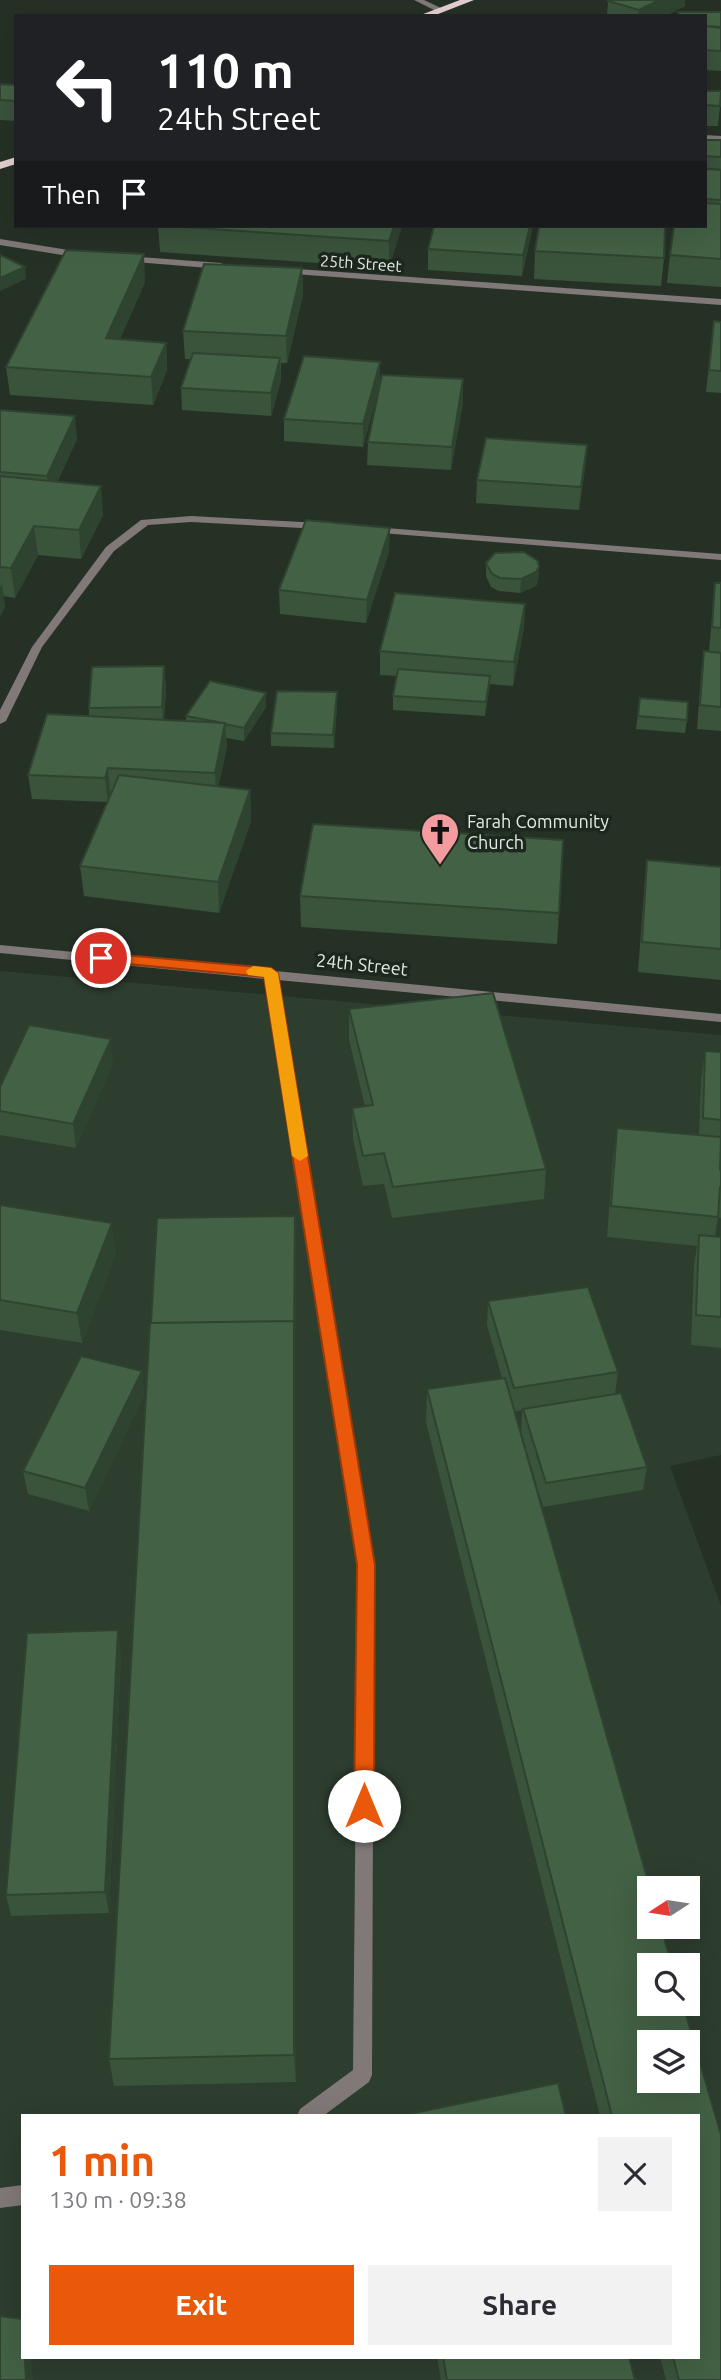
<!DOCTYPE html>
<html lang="en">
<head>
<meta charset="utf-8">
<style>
  :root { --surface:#fff; --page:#f2f2f3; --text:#2b2b33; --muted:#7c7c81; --accent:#ea580c }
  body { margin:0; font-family:Ubuntu,sans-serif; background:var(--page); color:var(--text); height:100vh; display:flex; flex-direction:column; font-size:26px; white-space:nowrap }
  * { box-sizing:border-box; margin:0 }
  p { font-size:23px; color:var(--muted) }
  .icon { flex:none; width:38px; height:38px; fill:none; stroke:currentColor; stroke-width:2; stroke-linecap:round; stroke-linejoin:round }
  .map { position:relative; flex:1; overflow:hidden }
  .sheet { position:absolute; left:21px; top:2114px; width:679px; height:245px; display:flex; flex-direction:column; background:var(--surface); border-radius:0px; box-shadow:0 7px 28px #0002 }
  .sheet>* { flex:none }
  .guide { position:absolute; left:14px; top:14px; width:693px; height:214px; border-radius:0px; box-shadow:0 7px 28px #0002; background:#202124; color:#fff; overflow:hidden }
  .needle { width:46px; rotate:258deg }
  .fabs { position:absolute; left:637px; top:1876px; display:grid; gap:14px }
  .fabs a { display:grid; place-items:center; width:63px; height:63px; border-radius:0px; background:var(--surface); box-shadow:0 7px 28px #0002; font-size:35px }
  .pin { position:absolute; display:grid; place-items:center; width:60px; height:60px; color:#fff; margin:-30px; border:4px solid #fff; border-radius:50%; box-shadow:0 2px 7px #0007 }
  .me { position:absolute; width:77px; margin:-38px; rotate:0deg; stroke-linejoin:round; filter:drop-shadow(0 0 5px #0008) }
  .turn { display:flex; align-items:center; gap:24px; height:147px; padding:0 28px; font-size:32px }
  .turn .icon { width:91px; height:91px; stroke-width:2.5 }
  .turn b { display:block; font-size:49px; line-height:60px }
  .then { display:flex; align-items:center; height:66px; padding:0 28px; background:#0003; gap:14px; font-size:26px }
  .round { display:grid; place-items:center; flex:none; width:74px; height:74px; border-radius:0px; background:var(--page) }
  .overview { display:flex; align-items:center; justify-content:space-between; height:119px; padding:0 28px }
  h1 { font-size:42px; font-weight:600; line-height:52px; color:var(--accent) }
  .primary-button { display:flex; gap:14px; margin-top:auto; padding:14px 28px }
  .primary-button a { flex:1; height:80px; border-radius:0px; background:var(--accent); color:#fff; font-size:28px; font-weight:600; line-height:80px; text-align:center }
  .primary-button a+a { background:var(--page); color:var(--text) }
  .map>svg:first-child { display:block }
</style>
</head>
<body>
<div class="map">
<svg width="721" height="2380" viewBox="0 0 721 2380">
  <rect width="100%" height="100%" fill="#263126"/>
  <path fill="#2d3d2e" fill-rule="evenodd" d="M0,971L721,1035V1455L670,1466L721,1606V2380H0ZM649,1888H688V1927H649ZM649,1965H688V2004H649ZM649,2042H688V2081H649ZM23,2116H698V2357H23Z"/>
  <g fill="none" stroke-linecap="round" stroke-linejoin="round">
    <path fill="#817878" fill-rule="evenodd" d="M414,0H424L445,10L438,12Z"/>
    <path fill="#817878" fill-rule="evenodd" d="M705,135L721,136V140L705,139Z
      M0,239L81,252L85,255L81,258L0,245Z
      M126,256L221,263L225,266L221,269L123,261L122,259Z
      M283,268L721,299V305L280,273V269Z
      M191,516L321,523L326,526L321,529L191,522L148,525L114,551L42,647L6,721L0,724V710L32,647L106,547L141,520Z
      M373,527L721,554V560L369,532L368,530Z
      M0,945L265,970L270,969L275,971L721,1014V1022L278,980L374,1565L372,2075L369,2082L323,2116H297L300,2109L353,2070L358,1565L265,979L0,953Z
      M23,2185V2205L0,2208V2188Z"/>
    <path fill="#e4d0d0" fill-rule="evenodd" d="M460,0H474L433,16H418Z
      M16,157V164L0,169V162Z"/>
  </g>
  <path fill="#3a533b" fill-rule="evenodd" d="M610,0H685V6L665,16H607L608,1Z
    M678,12H721V71L705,70V16H678Z
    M0,84L16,85V121L0,120Z
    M705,91L720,106L718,126H705Z
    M705,140H721V169L705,168Z
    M705,169L721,170V287L667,283L670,255L705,226Z
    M158,226H402L389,268L160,252Z
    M533,226L522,276L428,270V249Z
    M535,251L664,258L661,286L534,279Z
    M302,268L303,295L287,363H281V380L271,416L182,410L181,388L191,359H185L183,331Z
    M145,282L120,339L166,343L167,370L153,405L10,395L6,367Z
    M714,321L721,322V393L706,392Z
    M380,362V384L363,447L284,441V419Z
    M463,402L451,470L367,465L368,442Z
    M0,410L77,439L57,482L103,515L81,559L38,555L15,598L3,596L5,607L0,616Z
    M587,445L585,468L579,510L476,503L477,480Z
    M389,551L366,623L280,614L279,590Z
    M486,563L539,567L538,580L536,586L520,593L499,591L491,587L486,576Z
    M715,583H721V652L709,651Z
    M525,604L524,627L513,686L490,684L485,716L393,710V696L397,676L380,675V651Z
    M704,651L721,653V731L697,729L701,675Z
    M164,666L166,690L164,720L186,721V716L266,707L244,741L226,738L227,747L218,787L250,790L251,821L219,913L84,896L80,866L107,802L32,799L28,775L89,716V708Z
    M640,698L687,720L685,733L636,729Z
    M337,706L334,748L271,746V733Z
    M647,860L721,867V980L638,972L644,891Z
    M300,896L559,913L557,944L301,927Z
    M349,1009L546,1169L544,1199L392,1218L384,1184L363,1186L353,1139L352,1108L365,1106L349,1040Z
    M705,1051L721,1052L720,1170L721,1171V1218L718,1217L715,1236L721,1237V1348L691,1345L694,1265L697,1246L607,1237L613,1158L617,1128L699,1135L701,1081Z
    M113,1063L76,1148L0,1135V1087Z
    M0,1205L116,1253L82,1343L0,1330Z
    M295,1216L296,2082L114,2086L109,2059L151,1323Z
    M588,1287L618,1372L615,1394L621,1393L647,1467L643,1490L543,1507L521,1433L522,1410L514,1412L650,1888H649V1927H661L672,1965H649V2004H683L721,2135V2380H666L660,2357H698V2116H600L426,1422L427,1389L502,1378L487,1325L488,1301ZM649,2042H688V2081H649Z
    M142,1371L144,1395L89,1511L28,1494L23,1471Z
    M121,1653L109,1913L11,1916L6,1895Z
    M437,2357H629L635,2380H441Z"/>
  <path fill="#2f4430" d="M659,0H685V6L665,16H638L639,10Z
    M394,226H402L389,268V241Z
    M530,226H533L522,276L523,255Z
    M144,254L145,282L108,366L106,338Z
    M25,267L26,279L0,291V278Z
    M302,268L303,295L287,363L286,336Z
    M166,343L167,370L153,405L151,377Z
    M280,358L281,380L271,416V393Z
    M380,362V384L363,447V424Z
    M463,379V402L451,470L452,447Z
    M75,416L77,439L50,499L47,476Z
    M587,445L585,468L579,510L581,487Z
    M101,486L103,515L81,559L79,530Z
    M34,526L38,555L15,598L11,568Z
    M390,528L389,551L366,623L367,600Z
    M539,567L538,580L536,586L520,593L521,579Z
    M2,584L5,607L0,616V587Z
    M525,604L524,627L513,686L514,662Z
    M164,666L166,690L163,731L162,707Z
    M490,676L489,689L485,716L486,702Z
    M337,692V706L334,748L333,735Z
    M266,693V707L244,741V728Z
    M225,723L227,747L216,797L215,773Z
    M108,768L110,792L108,802L105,778Z
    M250,790L251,821L219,913L218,882Z
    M111,1039L113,1063L76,1148L73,1124Z
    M295,1216L296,1240V2082L294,2055V1321Z
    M112,1223L116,1253L82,1343L77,1313Z
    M142,1371L144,1395L89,1511L85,1488Z
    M118,1630L121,1653L109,1913L105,1892Z
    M25,2357H31L33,2380H26Z"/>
  <path fill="#436145" stroke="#2f4430" stroke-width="2" fill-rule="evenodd" d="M610,0H659L639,10L608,1Z
    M678,12H721V27L705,26V16H679Z
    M705,26L721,28V51L705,50Z
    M0,84L16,85V101L0,100Z
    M705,91H721L720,106L705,105Z
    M705,140H721V157L705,156Z
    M705,169L721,170V200L705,199Z
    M705,203L721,204V259L670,255L674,226H705Z
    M167,226H394L389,241Z
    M434,226H530L523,255L428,249Z
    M539,226H665L664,258L535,251Z
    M66,250L144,254L106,338L166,343L151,377L6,367Z
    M0,255L25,267L0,278Z
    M204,264L302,268L286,336L183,331Z
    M714,321L721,322V371L709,370Z
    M193,353L280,358L271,393L181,388Z
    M304,356L380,362L363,424L284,419Z
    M382,375L463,379L452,447L368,442Z
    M0,410L75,416L47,476L0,472Z
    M486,438L587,445L581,487L477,480Z
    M0,476L101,486L79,530L34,526L11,568L0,567Z
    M306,520L390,528L367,600L279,590Z
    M524,552L538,561L539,567L536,572L521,579L500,578L492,574L486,563L495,553Z
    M715,583H721V628L712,627Z
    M395,593L525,604L514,662L380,651Z
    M704,651L721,653V707L700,705Z
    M164,666L162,707L89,708L92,667Z
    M398,669L490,676L486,702L393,696Z
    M210,681L266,693L244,728L225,724V723L218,722L186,716Z
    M277,691L337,692L333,735L271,733Z
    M640,698L688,702L687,720L638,716Z
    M47,714L225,723L215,773L108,768L105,778L28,775Z
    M119,775L250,790L218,882L80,866Z
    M313,824L563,840L559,913L300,896Z
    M647,860L721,867V949L642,942Z
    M493,993L546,1169L393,1187L384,1153L363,1156L352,1108L373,1105L349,1009Z
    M29,1025L111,1039L73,1124L0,1111V1087Z
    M705,1051L721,1052V1120L703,1118Z
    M617,1128L721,1137L720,1170L721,1171V1187H720L718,1217L611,1206Z
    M0,1205L112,1223L77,1313L0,1300Z
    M295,1216L294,1330V1321L151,1323L157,1218Z
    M699,1235L721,1237V1317L696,1315Z
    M588,1287L618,1372L514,1388L488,1301Z
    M294,1321V2055L109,2059L150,1323Z
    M81,1356L142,1371L85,1488L23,1471Z
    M505,1378L650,1888H649V1927H661L672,1965H649V2004H683L721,2135V2380H679L673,2357H698V2116H612L427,1389ZM649,2042H688V2081H649Z
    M621,1393L647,1467L546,1483L523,1409Z
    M118,1630L105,1892L6,1895L27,1633Z
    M558,2083L566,2116H400Z
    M0,2316L22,2319L23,2357H25L26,2380H0Z
    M443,2357H629L635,2380H447Z"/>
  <path fill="#ea580c" stroke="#983908" stroke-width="2" d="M101,953L271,968L278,973L375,1565L374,1806L371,1813L364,1815L357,1813L354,1806L357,1565L264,977L96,961V954Z"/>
  <path fill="#f59e0b" d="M253,966L271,968L278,973L308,1156L300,1161L292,1156L264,977L248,975L246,971Z"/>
  <defs>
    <symbol id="church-pin" viewBox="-11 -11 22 30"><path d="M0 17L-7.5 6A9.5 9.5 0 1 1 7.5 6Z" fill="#f49b9f" stroke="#1c271d"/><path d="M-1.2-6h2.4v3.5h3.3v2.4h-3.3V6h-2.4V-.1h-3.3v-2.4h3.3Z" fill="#111"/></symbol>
  </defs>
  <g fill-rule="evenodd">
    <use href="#church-pin" x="418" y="810" width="44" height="60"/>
  </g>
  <g text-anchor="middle" stroke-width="7" stroke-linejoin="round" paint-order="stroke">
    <g font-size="16" fill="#e3eae3" stroke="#1c271d">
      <text transform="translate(361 263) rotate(4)" y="6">25th Street</text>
    </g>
    <g font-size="18" fill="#e3eae3" stroke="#1c271d" text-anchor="start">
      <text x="467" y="828">Farah Community<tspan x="467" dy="21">Church</tspan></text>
    </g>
    <g font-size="18" fill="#e3eae3" stroke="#1c271d">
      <text transform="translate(362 965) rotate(6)" y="6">24th Street</text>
    </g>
  </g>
</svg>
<div class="fabs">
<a><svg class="needle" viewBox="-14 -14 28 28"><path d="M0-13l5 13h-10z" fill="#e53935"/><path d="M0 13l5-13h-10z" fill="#7c7c81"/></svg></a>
<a><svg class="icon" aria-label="search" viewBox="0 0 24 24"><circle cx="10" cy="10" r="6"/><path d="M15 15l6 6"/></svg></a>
<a><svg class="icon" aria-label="layers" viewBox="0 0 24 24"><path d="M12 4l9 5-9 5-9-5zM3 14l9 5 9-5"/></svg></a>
</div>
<div class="pin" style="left:101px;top:958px;background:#d93025"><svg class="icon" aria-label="arrive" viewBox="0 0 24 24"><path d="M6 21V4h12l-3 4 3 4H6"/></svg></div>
<svg class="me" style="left:364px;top:1806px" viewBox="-20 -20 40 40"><circle r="19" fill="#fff"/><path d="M0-13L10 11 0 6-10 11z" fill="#ea580c"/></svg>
<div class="guide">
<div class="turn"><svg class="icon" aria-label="left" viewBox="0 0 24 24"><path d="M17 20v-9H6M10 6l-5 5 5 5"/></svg><div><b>110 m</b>24th Street</div></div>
<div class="then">Then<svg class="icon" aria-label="arrive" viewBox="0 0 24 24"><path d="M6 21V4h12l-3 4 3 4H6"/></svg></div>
</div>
<section class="sheet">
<div class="overview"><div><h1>1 min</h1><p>130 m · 09:38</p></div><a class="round"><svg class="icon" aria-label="close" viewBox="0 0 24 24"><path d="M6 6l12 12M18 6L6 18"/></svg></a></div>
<div class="primary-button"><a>Exit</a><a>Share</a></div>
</section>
</div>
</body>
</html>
